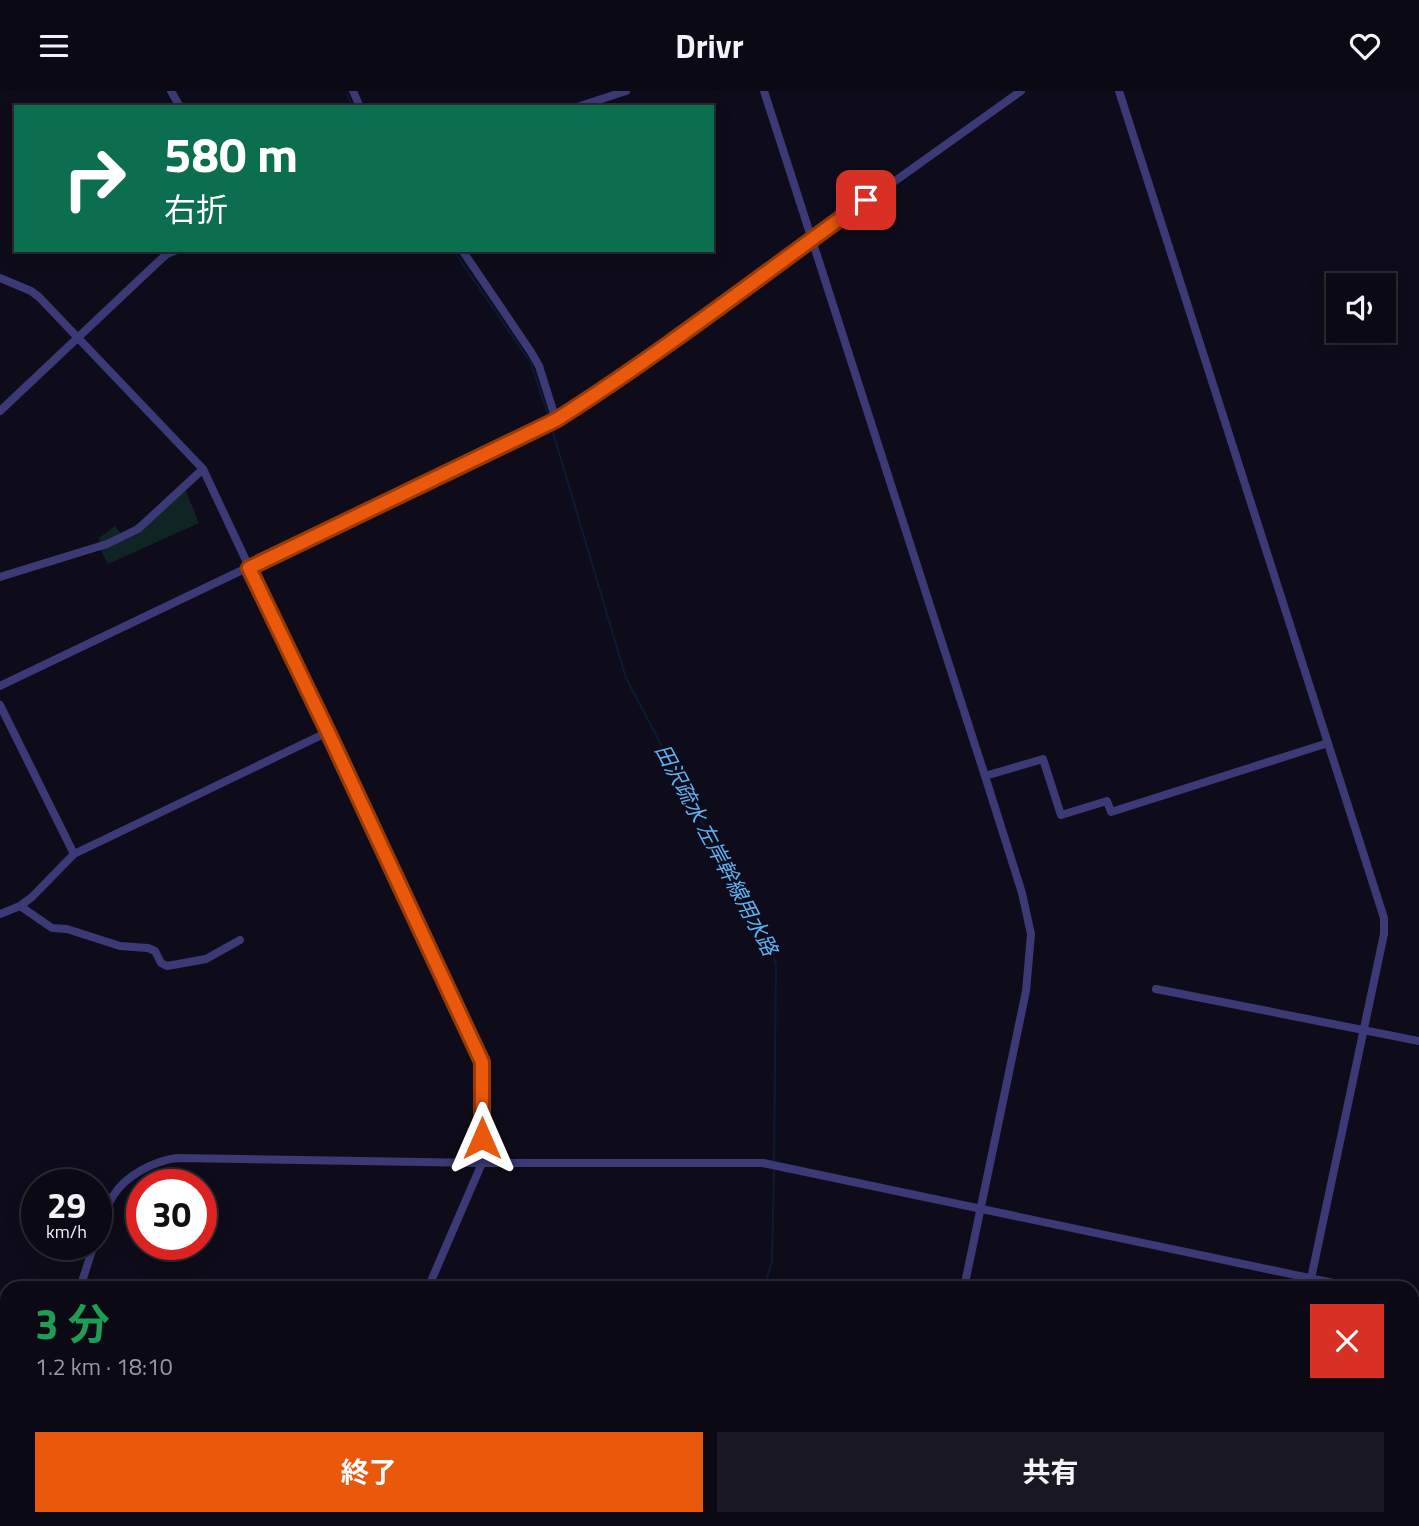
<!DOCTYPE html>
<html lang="ja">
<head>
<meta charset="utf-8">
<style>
  :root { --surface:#0a0914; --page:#181722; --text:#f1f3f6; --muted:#999aa0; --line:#2a2a34; --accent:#ea580c }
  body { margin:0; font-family:"Titillium Web","Noto Sans JP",sans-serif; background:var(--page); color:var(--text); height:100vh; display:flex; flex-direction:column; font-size:26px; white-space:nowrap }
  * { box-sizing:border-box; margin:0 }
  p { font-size:23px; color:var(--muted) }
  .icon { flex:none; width:38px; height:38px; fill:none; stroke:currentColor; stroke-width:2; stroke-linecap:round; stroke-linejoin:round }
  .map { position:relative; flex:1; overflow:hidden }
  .panel { position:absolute; left:0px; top:1190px; width:1419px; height:245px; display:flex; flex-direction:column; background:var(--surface); border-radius:21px 21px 0 0; box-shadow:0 4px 18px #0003,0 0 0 2px var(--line) }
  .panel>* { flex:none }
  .hud { position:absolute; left:14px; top:14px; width:700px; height:147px; border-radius:0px; box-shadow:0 4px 18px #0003,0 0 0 2px var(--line); background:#0b6e4f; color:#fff; overflow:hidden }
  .buttons { position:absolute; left:1326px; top:182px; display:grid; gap:14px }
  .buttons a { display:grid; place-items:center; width:70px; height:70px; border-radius:0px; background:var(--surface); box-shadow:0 4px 18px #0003,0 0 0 2px var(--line); font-size:35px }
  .speed { position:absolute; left:21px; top:1078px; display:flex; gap:14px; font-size:35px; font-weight:700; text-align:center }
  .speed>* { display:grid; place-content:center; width:91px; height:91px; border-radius:50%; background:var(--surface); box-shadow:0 4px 18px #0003,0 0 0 2px var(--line); line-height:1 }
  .speed small { font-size:18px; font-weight:400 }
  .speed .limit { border:10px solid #d22; background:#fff; color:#111 }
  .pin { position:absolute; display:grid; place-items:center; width:60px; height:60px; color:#fff; margin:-30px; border-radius:14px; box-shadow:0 4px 10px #0006 }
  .me { position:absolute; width:77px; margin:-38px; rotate:0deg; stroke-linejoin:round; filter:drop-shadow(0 0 5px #0008) }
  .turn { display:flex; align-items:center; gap:24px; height:147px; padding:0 35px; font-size:32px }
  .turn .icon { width:91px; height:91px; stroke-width:2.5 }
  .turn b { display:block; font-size:49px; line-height:60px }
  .round { display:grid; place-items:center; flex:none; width:74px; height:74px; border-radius:0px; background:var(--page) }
  .summary { display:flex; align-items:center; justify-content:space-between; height:119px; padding:0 35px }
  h1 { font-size:42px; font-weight:700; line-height:52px; color:#1e9e55 }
  .primary-button { display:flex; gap:14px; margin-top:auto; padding:14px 35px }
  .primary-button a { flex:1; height:80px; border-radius:0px; background:var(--accent); color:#fff; font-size:28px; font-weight:700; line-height:80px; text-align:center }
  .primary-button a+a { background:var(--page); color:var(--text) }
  header { display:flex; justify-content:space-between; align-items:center; height:91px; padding:0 35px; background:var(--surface); font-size:32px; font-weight:700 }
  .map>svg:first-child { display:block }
</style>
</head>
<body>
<header><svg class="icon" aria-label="menu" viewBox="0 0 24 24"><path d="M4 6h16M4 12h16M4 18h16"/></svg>Drivr<svg class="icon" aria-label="heart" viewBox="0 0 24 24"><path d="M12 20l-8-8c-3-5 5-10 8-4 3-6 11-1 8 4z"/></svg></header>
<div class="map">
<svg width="1419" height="1435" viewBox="0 0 1419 1435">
  <rect width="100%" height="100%" fill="#0e0c1a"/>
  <path fill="#102423" d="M186,400L199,432L108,473L100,458L99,447L115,435L121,443C145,431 161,409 186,400Z"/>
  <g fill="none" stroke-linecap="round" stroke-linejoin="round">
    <path stroke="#0b1b34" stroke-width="2" d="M346,0L352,16
      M453,159L531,272L549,327
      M552,338L626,587L776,872L774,1071
      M764,1197L772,1170L774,1077
      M655,1435L658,1428"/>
    <path stroke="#3c3a76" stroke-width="8" d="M171,0L180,16
      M353,0L360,16
      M764,0L985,685L1022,802L1031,843L1026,900L964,1197
      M1119,0L1384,827V843L1309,1197
      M577,16L626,0
      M462,159L531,261L539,275L556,329
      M0,187L31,200L39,206L203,378L482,971V1072L428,1197
      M0,320L158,171L167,163L177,159
      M0,486L107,453L138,438L203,378
      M0,595L556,329L590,308L1021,0
      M0,614L74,763
      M985,685L1043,668L1061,724L1107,710L1111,721L1328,652
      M20,815L52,837L67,838L120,855L148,857L155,860L161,872L167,875L206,868L240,849
      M0,823L20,815L32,806L74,763L328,641
      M1156,898L1419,950
      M96,1145C101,1132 105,1117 113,1105C126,1084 154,1070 177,1067L482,1072H763L1357,1197
      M80,1197L94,1153
      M1412,1209L1419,1210
      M0,1435L7,1412
      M319,1435L322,1428
      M913,1435L915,1428
      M1258,1435L1260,1428"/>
  </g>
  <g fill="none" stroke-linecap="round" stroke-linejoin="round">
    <defs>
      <path id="route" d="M482,1047V971L328,641L249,477L556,329C663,261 763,183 866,109"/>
    </defs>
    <use href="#route" stroke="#983908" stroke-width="18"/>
    <use href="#route" stroke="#ea580c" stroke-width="12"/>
  </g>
  <g text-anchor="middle" stroke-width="7" stroke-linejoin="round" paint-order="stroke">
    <g font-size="21" font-style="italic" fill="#5fb1f3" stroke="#0e0c1a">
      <text transform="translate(716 759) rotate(62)" y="7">田沢疏水 左岸幹線用水路</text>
    </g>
  </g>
</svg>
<div class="buttons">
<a><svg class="icon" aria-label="sound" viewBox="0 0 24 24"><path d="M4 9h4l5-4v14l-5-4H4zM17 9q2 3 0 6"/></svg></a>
</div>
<div class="speed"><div>29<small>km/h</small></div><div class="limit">30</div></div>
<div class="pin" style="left:866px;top:109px;background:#d93025"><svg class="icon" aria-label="arrive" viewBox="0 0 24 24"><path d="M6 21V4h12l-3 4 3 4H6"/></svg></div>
<svg class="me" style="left:482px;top:1047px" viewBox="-20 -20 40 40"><path d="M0-17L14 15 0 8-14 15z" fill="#ea580c" stroke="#fff" stroke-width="4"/></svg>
<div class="hud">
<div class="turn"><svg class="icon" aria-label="right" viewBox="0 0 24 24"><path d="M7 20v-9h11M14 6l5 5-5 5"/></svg><div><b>580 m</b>右折</div></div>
</div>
<section class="panel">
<div class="summary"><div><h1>3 分</h1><p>1.2 km · 18:10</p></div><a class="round" style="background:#d93025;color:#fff"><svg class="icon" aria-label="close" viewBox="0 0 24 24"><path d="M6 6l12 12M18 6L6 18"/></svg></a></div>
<div class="primary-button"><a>終了</a><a>共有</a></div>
</section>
</div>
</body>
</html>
